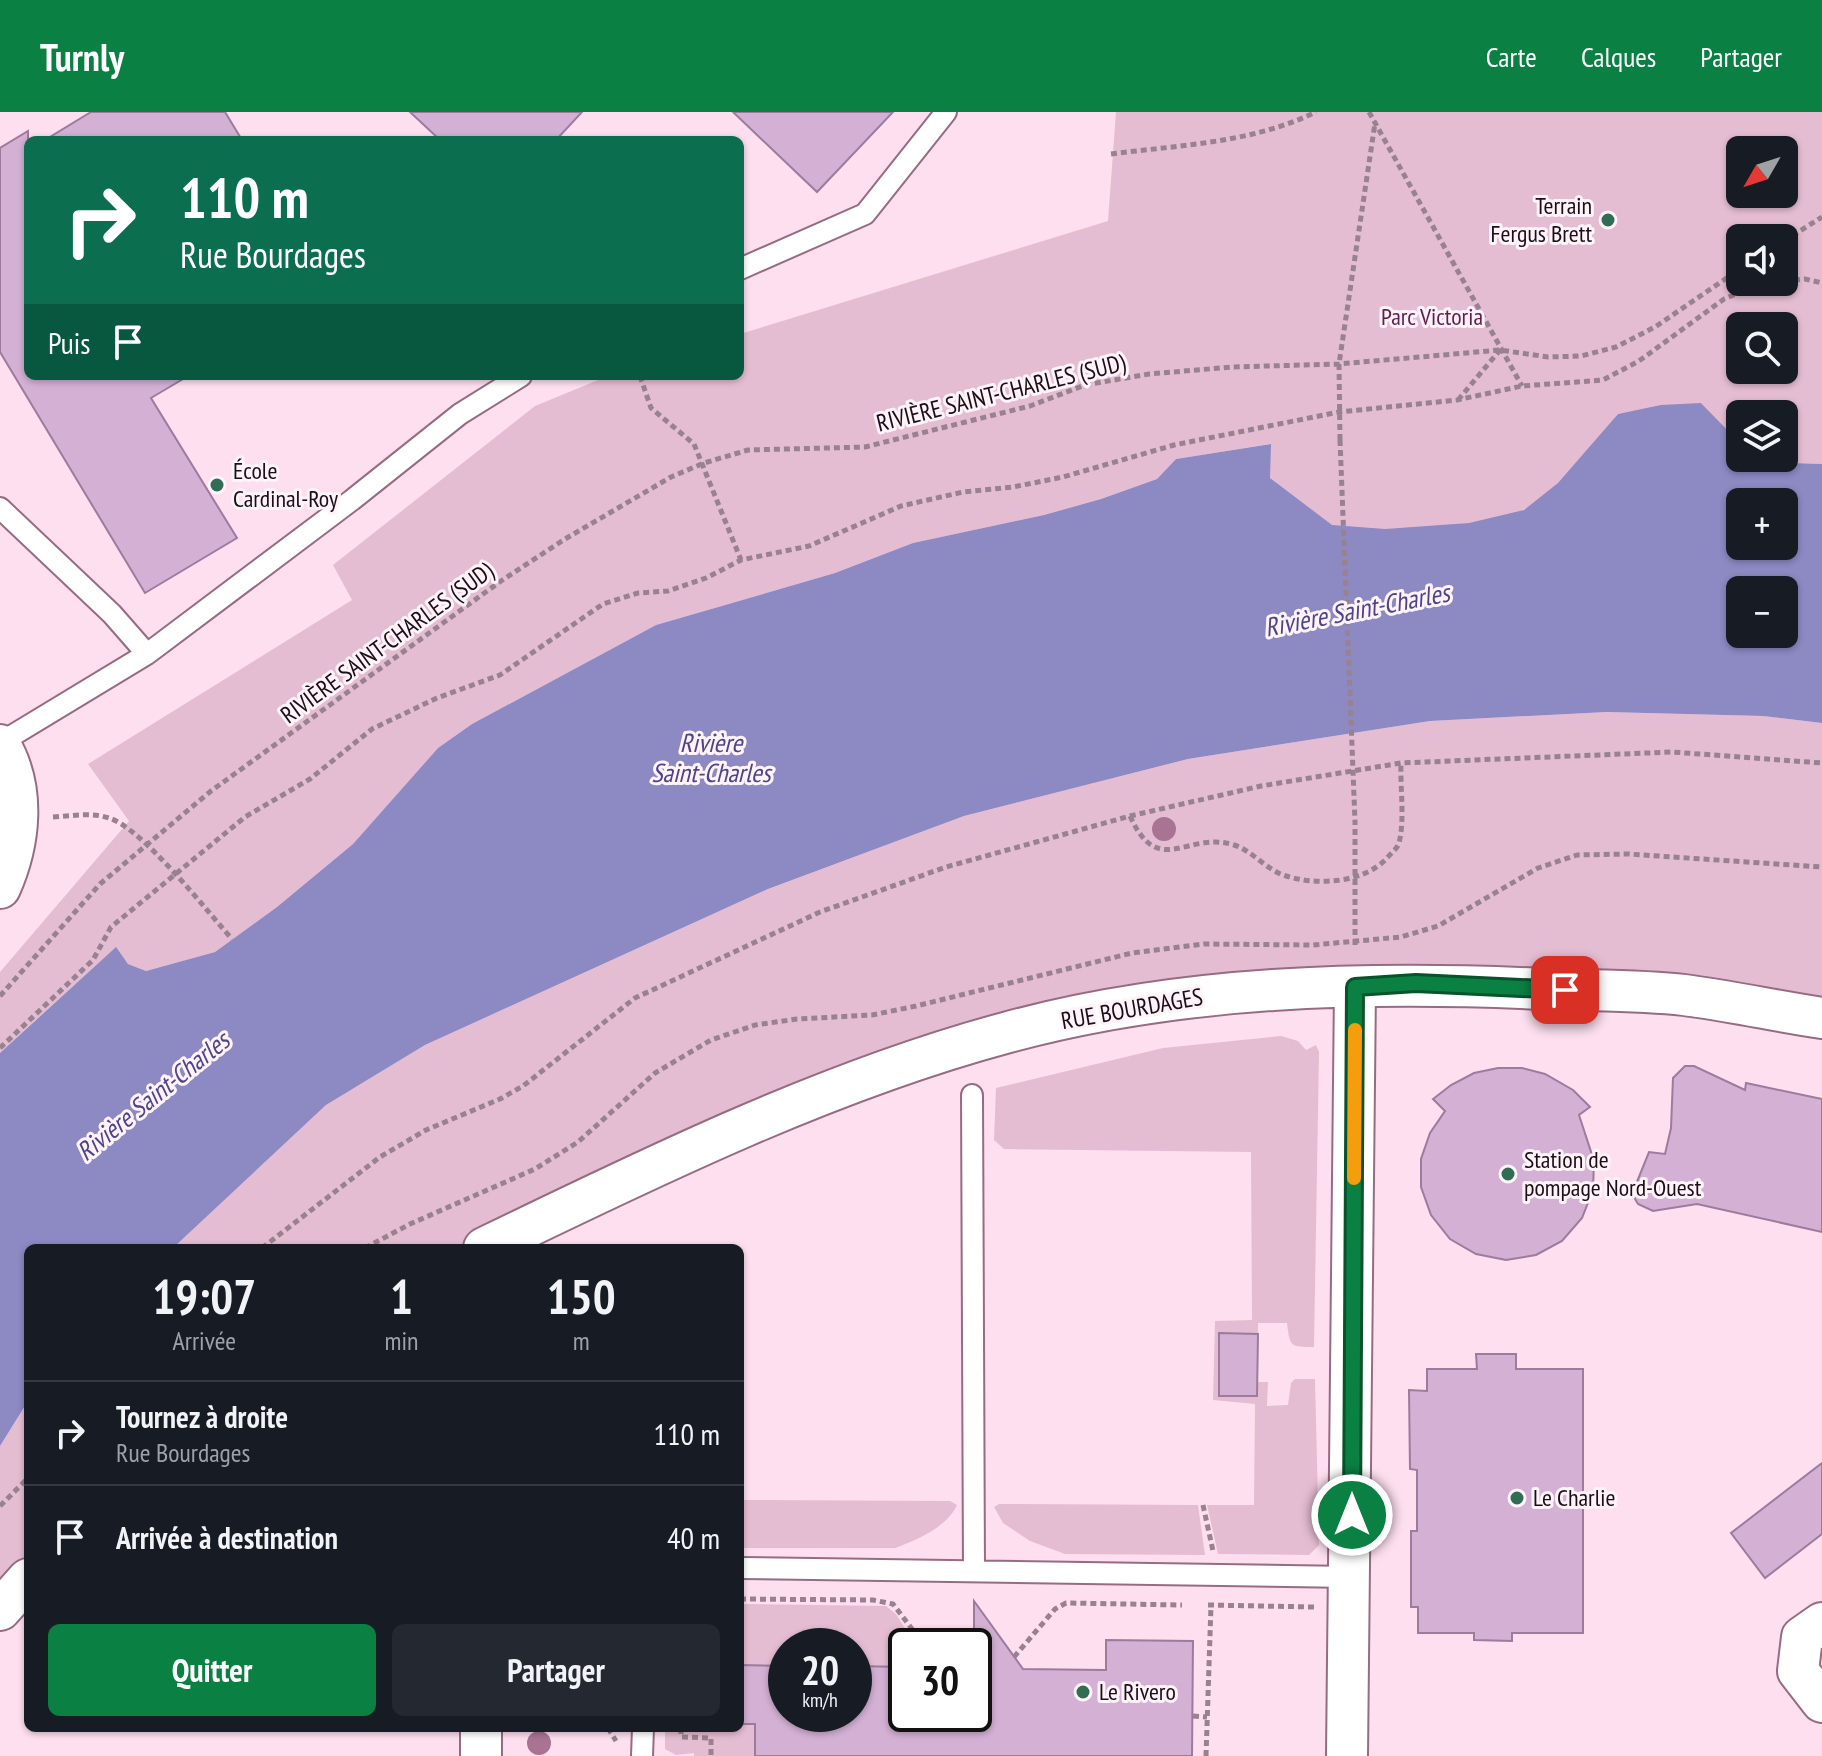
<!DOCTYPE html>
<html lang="fr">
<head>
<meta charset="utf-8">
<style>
  :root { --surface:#171b24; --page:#242831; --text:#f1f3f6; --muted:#9ea1a6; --line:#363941; --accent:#0b8043 }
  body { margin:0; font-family:"PT Sans Narrow",sans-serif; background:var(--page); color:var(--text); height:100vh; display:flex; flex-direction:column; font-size:30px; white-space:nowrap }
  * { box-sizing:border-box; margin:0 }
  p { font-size:26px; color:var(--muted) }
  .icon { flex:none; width:44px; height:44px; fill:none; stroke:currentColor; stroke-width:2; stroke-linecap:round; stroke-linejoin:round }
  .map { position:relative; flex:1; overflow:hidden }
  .side { position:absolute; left:24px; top:1132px; width:720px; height:488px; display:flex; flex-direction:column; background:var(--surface); border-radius:12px; box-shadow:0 2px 6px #0004 }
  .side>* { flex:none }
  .top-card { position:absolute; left:24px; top:24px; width:720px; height:244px; border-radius:12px; box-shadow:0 2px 6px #0004; background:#0b6e4f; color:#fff; overflow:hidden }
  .needle { width:52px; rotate:231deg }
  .controls { position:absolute; left:1726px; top:24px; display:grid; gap:16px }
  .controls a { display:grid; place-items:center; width:72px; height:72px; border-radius:12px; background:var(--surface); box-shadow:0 2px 6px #0004; font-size:40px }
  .speed { position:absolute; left:768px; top:1516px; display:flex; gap:16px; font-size:40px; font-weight:700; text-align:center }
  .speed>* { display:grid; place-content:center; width:104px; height:104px; border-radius:50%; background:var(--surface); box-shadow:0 2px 6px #0004; line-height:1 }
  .speed small { font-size:20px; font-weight:400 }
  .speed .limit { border:4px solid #111; border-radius:12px; background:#fff; color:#111 }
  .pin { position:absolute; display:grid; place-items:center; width:68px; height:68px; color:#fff; margin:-34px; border-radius:16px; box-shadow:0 4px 12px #0006 }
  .me { position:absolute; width:88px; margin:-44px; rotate:0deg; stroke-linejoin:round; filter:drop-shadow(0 0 6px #0008) }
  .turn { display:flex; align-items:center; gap:28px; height:168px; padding:0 24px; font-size:36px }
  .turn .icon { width:104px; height:104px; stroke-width:2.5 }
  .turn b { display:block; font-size:56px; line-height:68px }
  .then { display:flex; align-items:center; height:76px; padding:0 24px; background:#0003; gap:16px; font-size:30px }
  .eta { display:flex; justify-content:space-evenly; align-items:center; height:136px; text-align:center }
  .eta b { font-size:48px; font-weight:700; line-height:56px }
  .button { display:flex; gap:16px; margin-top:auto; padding:16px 24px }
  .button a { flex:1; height:92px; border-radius:12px; background:var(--accent); color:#fff; font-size:32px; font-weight:700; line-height:92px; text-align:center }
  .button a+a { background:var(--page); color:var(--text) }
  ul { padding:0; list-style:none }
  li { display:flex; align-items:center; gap:24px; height:104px; padding:0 24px; border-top:2px solid var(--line) }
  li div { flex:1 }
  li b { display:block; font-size:30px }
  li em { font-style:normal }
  header { display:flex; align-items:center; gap:48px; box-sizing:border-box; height:112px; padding:0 40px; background:var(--accent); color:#fff }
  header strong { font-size:38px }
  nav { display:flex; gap:44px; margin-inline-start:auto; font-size:28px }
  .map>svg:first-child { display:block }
</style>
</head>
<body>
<header>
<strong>Turnly</strong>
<nav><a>Carte</a><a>Calques</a><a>Partager</a></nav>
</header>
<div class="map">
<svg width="1822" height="1644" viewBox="0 0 1822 1644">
  <rect width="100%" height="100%" fill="#fddfef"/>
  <path fill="#e5bdd2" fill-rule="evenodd" d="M1116,0H1822V352L1765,350L1759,346H1784V302H1740V331L1701,291L1618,302C1596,329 1554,384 1523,398C1490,414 1370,422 1334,414C1318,410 1285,378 1270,366V332L1176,347L1157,367L1101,387L1044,403L913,431L835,461L656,513L472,612L438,636L353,732L277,795L215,840L146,859L128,852L115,836L0,941V860L129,709L88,652L352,488L333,453L535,294L608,264H740V222L1108,109ZM1740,38H1784V82H1740ZM1740,126H1784V170H1740ZM1740,214H1784V258H1740Z
    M1607,600L1763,604L1822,611V906L1416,871L1006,920L484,1136H173L326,993L425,933L768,777L964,704L1188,647L1430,609Z
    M1281,924L1298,929L1306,938L1316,933L1319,940L1314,1235C1290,1235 1290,1235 1287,1211H1258V1222L1220,1221L1219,1283L1257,1284V1270H1268L1267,1294L1288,1293L1291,1271L1295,1267H1315L1319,1433L1309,1443L1218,1442L1207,1393H1254L1255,1292L1213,1288L1215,1209L1252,1208L1251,1040L1004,1037L994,1028L996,976L1163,936Z
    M28,1289V1467L0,1498V1334Z
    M740,1388L950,1389L957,1393C947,1415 917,1428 895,1436H740Z
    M999,1392L1198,1393L1205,1443L1065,1442L1030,1429L1003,1411L994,1395Z
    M740,1492L886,1494L896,1502L916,1534H906V1555L854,1554V1534H786V1554L740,1553Z
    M740,1612H755V1644H694V1641L676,1643L665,1637V1616H740Z"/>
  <path fill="#8c89c3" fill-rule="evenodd" d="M1701,291L1740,331V346H1759L1765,350L1822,352V611L1763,604L1607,600L1430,609L1188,647L964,704L768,777L425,933L326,993L173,1136H28V1289L0,1334V941L116,835L128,852L146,859L215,840L277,795L353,732L438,636L472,612L656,513L835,461L913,431L1044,403L1101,387L1157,367L1176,347L1271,332L1270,366L1332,413L1385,417L1469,411L1524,398L1558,371L1618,302L1661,293ZM1784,390V434H1740V390ZM1784,478V522H1740V478Z"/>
  <path fill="#d3b0d4" stroke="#9c7b9d" stroke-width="2" d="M91,0H225L242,28H45Z
    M410,0H582L556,28H440Z
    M733,0H893L817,80Z
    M28,19V264H188L151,286L237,426L145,481L0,240V36Z
    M1685,954H1694L1745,978L1746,971L1822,987V1120L1697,1092L1653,1099L1638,1092L1632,1082L1649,1040L1665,1042L1671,1016L1673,966Z
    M1498,956H1522L1545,962L1573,978L1590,995L1579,1003L1594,1049L1593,1078L1582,1106L1562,1129L1536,1143L1506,1148L1476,1142L1450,1127L1431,1103L1421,1075V1047L1430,1021L1445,999L1433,987L1451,973L1474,961Z
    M1219,1221L1258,1222L1257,1284H1219Z
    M1476,1242H1516V1257H1583V1521H1512V1529L1474,1528V1521H1418V1495H1411V1419H1417V1358L1410,1357L1409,1278L1427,1279V1257H1477Z
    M1822,1351V1422L1765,1466L1731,1421Z
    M974,1489L1023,1557L1106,1558V1528L1193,1529L1192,1644H755V1612H740V1553L786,1554V1602H854V1554L906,1555V1602H974Z"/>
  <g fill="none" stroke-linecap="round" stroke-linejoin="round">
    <defs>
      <path id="lane" d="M740,157L865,102L946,0
        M0,396L112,502L147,542
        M0,631L147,542L352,388L460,302L521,264
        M972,983L974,1459
        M740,1456L1351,1465
        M642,1644L643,1616"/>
      <path id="street" d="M0,633C26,677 20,731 0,776
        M484,1136C649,1056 827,969 1005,921C1180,873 1365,869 1545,877C1591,879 1639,878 1684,883C1730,889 1776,899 1822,906
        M0,1498L28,1467
        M1822,1511L1802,1525L1798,1559L1822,1590
        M481,1644V1616
        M1347,1644L1355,875"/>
    </defs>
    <use href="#lane" stroke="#976c83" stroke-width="24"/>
    <use href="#street" stroke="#976c83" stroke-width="44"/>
    <path stroke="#99828f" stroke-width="5" stroke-dasharray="6 4" stroke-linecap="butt" d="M1369,0L1522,274
      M1111,42C1180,33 1252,31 1316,0
      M1784,129L1822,105
      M1784,169L1805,167L1822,171
      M640,264L651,296L694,332L741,448
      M1458,288L1500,238
      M1340,328L1339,252L1375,11
      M1130,704C1159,768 1187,718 1234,733C1253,739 1266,758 1286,764C1318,774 1365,771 1388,745C1392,740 1397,737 1399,731C1405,707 1400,676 1401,651
      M53,705C72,704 91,700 109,706C142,716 206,798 232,827
      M1355,833V710
      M0,884L100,772L211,679L501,469L565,427L671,365L704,351L748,338L865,335L1030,294L1085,273L1149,262L1232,255L1339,252L1500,238L1548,245L1581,244L1616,235L1655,215L1740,157
      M0,936L93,848L111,815L245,705L310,667L372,617L437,586L500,563L603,492L638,481L668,479L706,466L741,448L809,434L901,394L963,380L1013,375L1063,365L1174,333L1339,300L1457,288L1522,274L1603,268L1639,249L1724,187L1760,172L1775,170
      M262,1136L380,1045L426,1018L500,987L523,974L635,886L820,800L946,755L1130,704L1261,674L1401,651L1672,640L1822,651
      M365,1136L410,1112L535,1057L578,1030L655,961L711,928L755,913L797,907L872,903L916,894L1132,841L1204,832L1313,833L1401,825L1438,814L1538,756L1577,743L1628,742L1822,755
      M1203,1393L1213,1439
      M0,1394L28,1366
      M740,1487L873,1488L893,1492L925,1534
      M1208,1493L1314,1495
      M1014,1545L1055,1497L1066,1491L1182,1493
      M1193,1604L1207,1605
      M608,1616L616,1629
      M681,1616V1625L711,1626V1644
      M1206,1644L1211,1493"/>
    <use href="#lane" stroke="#fff" stroke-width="20"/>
    <use href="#street" stroke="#fff" stroke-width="40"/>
    <path stroke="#99828f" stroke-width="5" stroke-dasharray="6 4" stroke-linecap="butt" d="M1340,328L1355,710"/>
  </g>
  <g fill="#a97494">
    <circle cx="1164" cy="717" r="12"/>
    <circle cx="539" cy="1631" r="12"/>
  </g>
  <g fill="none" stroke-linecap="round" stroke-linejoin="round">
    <defs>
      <path id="route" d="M1352,1403L1355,875L1416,871L1565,878"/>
    </defs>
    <use href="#route" stroke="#07532c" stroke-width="20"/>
    <use href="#route" stroke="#0b8043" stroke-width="14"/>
    <path stroke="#f59e0b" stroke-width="14" d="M1354,1066L1355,918"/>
  </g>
  <g fill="#316c55" stroke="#fdf3f8" stroke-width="3">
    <circle cx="1608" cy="108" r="8"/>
    <circle cx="217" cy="373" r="8"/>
    <circle cx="1508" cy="1062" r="8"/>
    <circle cx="1517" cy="1386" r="8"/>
    <circle cx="1083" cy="1580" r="8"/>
  </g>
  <g text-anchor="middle" stroke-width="6" stroke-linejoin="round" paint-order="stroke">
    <g font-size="24" fill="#1d0d16" stroke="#fdf3f8" text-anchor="start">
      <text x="1592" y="102" text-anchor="end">Terrain<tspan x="1592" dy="28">Fergus Brett</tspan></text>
      <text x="233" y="367">École<tspan x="233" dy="28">Cardinal-Roy</tspan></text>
      <text x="1524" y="1056">Station de<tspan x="1524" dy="28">pompage Nord-Ouest</tspan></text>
      <text x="1533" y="1394">Le Charlie</text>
      <text x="1099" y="1588">Le Rivero</text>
    </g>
    <g font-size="24" fill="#651c4a" stroke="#fdf3f8">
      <text x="1432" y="213">Parc Victoria</text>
    </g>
    <g font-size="24" fill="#1d0d16" stroke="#fdf3f8">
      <text transform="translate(1001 281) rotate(-14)" y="8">RIVIÈRE SAINT-CHARLES (SUD)</text>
      <text transform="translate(387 531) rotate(-36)" y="8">RIVIÈRE SAINT-CHARLES (SUD)</text>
      <text transform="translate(1132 897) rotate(-10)" y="8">RUE BOURDAGES</text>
    </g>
    <g font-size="26" font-style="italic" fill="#4d448d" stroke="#fdf3f8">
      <text transform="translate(1357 498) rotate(-11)" y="9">Rivière Saint-Charles</text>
      <text x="711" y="640">Rivière<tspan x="711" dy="30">Saint-Charles</tspan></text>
      <text transform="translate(153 984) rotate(-39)" y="9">Rivière Saint-Charles</text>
    </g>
  </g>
</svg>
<div class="controls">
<a><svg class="needle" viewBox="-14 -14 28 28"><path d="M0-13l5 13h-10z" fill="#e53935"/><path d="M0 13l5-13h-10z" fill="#9ea1a6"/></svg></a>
<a><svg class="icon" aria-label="sound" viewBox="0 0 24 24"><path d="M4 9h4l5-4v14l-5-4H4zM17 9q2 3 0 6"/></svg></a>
<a><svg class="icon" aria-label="search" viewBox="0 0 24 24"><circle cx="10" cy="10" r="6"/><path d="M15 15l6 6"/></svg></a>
<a><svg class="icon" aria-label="layers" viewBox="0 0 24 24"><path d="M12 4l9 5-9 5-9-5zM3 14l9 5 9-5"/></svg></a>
<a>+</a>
<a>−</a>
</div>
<div class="speed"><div>20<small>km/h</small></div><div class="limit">30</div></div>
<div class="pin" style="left:1565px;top:878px;background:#d93025"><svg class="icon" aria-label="arrive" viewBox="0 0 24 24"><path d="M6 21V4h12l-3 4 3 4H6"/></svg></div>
<svg class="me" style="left:1352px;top:1403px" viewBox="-20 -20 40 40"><circle r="17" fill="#0b8043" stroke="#fff" stroke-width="3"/><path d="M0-11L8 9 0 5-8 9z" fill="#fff"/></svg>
<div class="top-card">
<div class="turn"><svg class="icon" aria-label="right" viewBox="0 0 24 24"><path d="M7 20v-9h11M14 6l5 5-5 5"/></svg><div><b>110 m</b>Rue Bourdages</div></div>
<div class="then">Puis<svg class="icon" aria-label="arrive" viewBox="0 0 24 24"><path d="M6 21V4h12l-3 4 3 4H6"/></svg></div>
</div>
<section class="side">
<div class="eta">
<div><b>19:07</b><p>Arrivée</p></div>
<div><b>1</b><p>min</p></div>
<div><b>150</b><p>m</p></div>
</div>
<ul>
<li><svg class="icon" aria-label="right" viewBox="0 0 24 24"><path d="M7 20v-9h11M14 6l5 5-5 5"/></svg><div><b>Tournez à droite</b><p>Rue Bourdages</p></div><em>110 m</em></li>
<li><svg class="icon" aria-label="arrive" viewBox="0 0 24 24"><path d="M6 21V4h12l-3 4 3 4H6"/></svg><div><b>Arrivée à destination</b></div><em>40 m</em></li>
</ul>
<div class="button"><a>Quitter</a><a>Partager</a></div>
</section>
</div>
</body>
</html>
